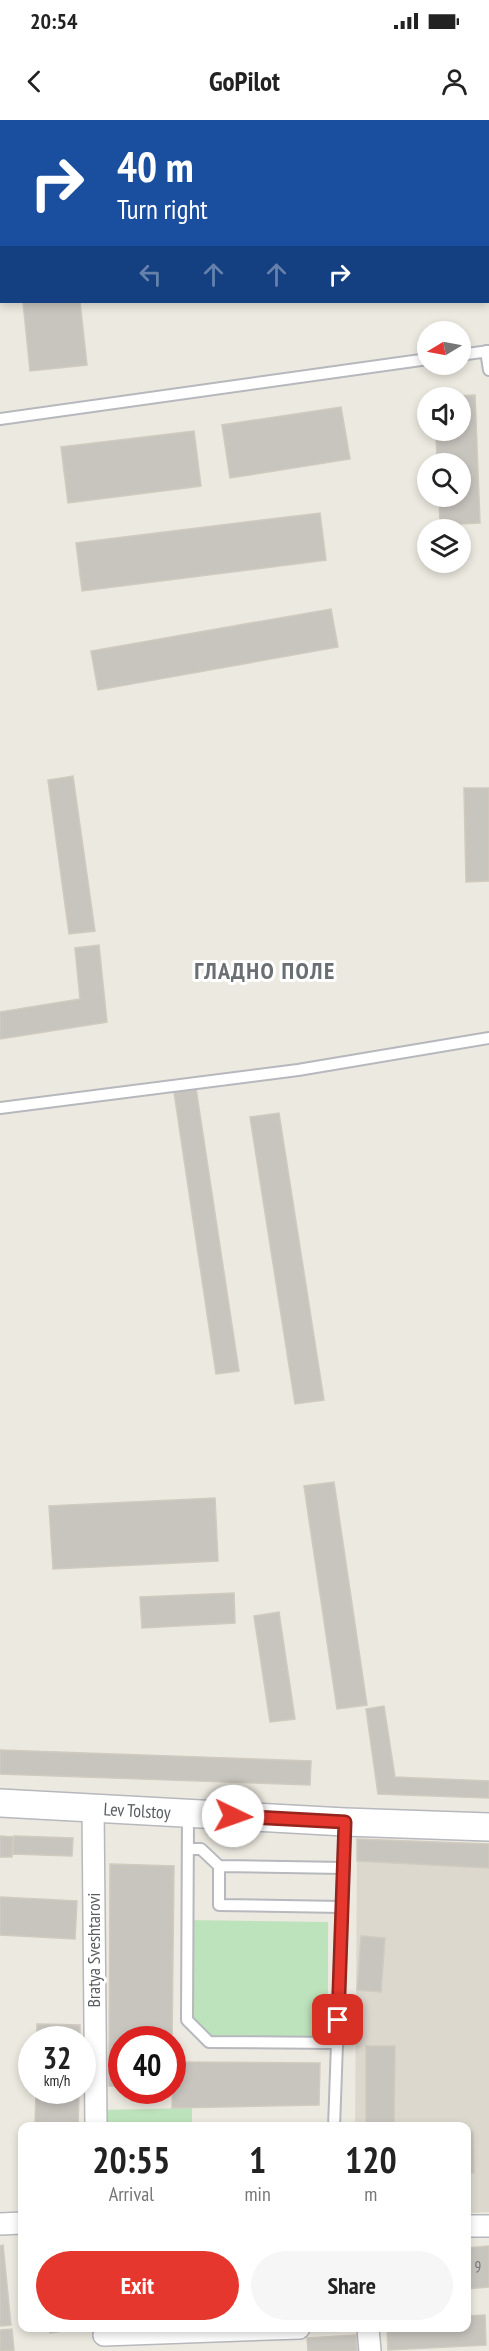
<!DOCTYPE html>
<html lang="en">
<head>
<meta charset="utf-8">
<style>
  :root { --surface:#fff; --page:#f6f6f6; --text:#222; --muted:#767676; --accent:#e5372d }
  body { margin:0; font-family:"PT Sans Narrow",sans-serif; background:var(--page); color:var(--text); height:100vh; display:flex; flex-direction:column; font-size:22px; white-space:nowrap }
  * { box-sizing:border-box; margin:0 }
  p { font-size:20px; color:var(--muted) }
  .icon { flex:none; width:33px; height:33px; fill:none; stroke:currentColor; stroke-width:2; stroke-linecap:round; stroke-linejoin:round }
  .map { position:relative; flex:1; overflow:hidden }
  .drawer { position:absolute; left:18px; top:2002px; width:453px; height:210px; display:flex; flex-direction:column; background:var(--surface); border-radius:12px; box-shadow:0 3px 9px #0003 }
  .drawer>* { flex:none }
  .hud { position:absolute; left:0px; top:0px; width:489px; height:183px; box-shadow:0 3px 9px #0003; background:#1a4fa0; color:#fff; overflow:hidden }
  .needle { width:39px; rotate:260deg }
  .controls { position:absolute; left:417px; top:201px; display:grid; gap:12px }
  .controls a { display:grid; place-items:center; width:54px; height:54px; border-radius:50%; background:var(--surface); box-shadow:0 3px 9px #0003; font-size:30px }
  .speed { position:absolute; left:18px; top:1906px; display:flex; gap:12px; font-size:30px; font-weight:700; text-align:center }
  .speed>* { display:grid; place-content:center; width:78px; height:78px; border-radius:50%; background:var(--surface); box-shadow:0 3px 9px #0003; line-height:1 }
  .speed small { font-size:15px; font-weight:400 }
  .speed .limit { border:9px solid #d22; background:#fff; color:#111 }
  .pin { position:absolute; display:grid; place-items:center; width:51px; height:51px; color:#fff; margin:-26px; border-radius:12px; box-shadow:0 3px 9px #0006 }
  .me { position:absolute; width:66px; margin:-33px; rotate:93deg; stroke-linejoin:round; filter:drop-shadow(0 0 4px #0008) }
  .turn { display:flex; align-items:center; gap:21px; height:126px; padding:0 18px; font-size:27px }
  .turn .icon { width:78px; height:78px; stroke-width:2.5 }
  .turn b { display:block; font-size:42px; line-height:51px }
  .lanes { display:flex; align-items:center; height:57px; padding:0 18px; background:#0003; justify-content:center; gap:30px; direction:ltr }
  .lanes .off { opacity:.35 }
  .eta { display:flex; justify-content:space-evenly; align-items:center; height:102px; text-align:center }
  .eta b { font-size:36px; font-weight:600; line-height:42px }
  .primary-button { display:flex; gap:12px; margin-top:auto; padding:12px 18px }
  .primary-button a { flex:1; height:69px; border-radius:36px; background:var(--accent); color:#fff; font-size:24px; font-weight:600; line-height:69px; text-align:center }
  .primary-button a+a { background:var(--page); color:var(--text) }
  .status { display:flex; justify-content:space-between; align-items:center; height:42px; padding:0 30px; background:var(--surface); direction:ltr }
  .status svg { height:16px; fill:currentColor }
  header { display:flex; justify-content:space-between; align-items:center; height:78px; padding:0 18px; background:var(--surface); font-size:27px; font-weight:600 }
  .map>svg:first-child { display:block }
</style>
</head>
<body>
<div class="status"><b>20:54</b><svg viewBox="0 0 49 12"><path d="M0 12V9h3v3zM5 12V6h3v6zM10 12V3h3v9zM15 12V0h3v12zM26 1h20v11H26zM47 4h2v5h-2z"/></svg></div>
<header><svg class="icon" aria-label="back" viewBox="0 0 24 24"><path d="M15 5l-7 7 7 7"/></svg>GoPilot<svg class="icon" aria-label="person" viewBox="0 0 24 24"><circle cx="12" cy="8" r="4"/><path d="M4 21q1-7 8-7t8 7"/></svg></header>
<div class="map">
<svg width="489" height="2231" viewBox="0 0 489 2231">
  <rect width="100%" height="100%" fill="#ece9e0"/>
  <path fill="#dcd8ce" d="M357,1741L489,1748V2092L467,2093L466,2007H355Z"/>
  <path fill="#bde3bc" d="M188,1800L328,1802V1922H209L187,1900Z
    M192,1988V2007H101V1990Z"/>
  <path fill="#c8c5bf" stroke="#d0cabf" stroke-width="1.5" d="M23,182H80L87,245L30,251Z
    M475,275L480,403L440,405L439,376H460V344H437L436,310H460V278L434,277Z
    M341,287L350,339L230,358L222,305Z
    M194,311L201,366L68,383L61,327Z
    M320,393L326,440L82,471L76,423Z
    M331,489L338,527L98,570L91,531Z
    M73,656L95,811L69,814L48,660Z
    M464,668H489V761L466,762Z
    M99,825L107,902L0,919V892L80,879L75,828Z
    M196,968L239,1251L216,1254L174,972Z
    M279,993L324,1280L295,1284L250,997Z
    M334,1362L367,1585L337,1589L304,1366Z
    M215,1378L218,1441L53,1449L49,1386Z
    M234,1473L235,1503L142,1508L140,1477Z
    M279,1492L295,1599L270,1602L254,1496Z
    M384,1586L395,1657L489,1661V1678L378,1674L366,1589Z
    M0,1630L311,1641L310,1665L0,1654Z
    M0,1716L13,1717L12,1737H0Z
    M14,1716L73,1718L72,1736L13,1734Z
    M357,1719L489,1724V1748L357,1741Z
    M110,1744L174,1746L172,1920H122V1966H109Z
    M0,1777L77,1781L75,1819L0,1815Z
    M361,1816L385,1818L381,1872L357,1870Z
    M37,1904L80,1905V1920H37Z
    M366,1926H395L394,2007H366Z
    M173,1942L320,1943L319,1985L172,1988Z
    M36,1971H79L78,2007H35Z
    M466,2012H473L474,2053H466Z
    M3,2125L11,2205L0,2206V2126Z
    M489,2126V2167L466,2169V2128Z
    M485,2195L486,2225L388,2230L387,2208H466V2196Z
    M49,2208H75V2209L50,2213Z
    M12,2209L14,2231H0V2210Z
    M356,2215L357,2231H308L307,2218Z"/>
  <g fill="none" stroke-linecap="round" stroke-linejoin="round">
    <defs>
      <path id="service" d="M486,0V2
        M488,26L489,51
        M486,231L489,250
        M460,235L489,231
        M0,299L428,239
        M0,988L298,950L489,918
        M188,1694L187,1900L209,1922L338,1923
        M188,1729H201L219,1746L344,1748
        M219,1746V1785L342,1787
        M334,2007L345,1702"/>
      <path id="minor" d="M93,1688L96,2007
        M0,2104L22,2103
        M466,2106H489
        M368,2208L370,2231
        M104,2215L299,2208"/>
      <path id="tertiary" d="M0,1683L345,1702L489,1707"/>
    </defs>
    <use href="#service" stroke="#b6b8bd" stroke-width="14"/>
    <use href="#minor" stroke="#b6b8bd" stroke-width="24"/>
    <use href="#tertiary" stroke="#b6b8bd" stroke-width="30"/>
    <use href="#service" stroke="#fff" stroke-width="10"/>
    <use href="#minor" stroke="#fff" stroke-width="21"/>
    <use href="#tertiary" stroke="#fff" stroke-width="27"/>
  </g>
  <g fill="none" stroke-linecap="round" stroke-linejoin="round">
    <defs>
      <path id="route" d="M233,1696L345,1702L338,1900"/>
    </defs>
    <use href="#route" stroke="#95241d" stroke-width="15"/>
    <use href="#route" stroke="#e5372d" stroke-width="10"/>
  </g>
  <g text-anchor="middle" stroke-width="6" stroke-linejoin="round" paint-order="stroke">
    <g font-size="15" fill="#757778">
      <text x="478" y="2152">9</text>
    </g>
    <g font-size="18" fill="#595d61" stroke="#fff">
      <text transform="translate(137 1691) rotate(3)" y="6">Lev Tolstoy</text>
      <text transform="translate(94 1830) rotate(-90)" y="6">Bratya Sveshtarovi</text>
    </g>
    <g font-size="24" font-weight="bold" letter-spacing="1.5" fill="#6a6f73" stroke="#fff">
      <text x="265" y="859">ГЛАДНО ПОЛЕ</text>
    </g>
  </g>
</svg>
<div class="controls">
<a><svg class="needle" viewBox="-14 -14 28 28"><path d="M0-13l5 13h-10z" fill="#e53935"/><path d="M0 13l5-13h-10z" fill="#767676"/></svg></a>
<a><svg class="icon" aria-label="sound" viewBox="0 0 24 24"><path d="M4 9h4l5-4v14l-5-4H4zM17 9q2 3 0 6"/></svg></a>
<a><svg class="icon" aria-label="search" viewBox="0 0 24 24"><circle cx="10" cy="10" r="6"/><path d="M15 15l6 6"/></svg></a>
<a><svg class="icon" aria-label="layers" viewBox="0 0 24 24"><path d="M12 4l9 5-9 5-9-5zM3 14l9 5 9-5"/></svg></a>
</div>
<div class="speed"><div>32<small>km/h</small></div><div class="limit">40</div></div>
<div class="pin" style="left:338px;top:1900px;background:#d93025"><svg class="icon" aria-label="arrive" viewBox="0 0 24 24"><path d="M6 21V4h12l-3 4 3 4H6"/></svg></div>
<svg class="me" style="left:233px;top:1696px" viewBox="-20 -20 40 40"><circle r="19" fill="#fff"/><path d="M0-13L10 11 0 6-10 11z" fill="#e5372d"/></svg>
<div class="hud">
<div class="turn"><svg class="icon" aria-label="right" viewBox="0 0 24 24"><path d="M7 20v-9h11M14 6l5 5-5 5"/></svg><div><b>40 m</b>Turn right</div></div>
<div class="lanes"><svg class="icon off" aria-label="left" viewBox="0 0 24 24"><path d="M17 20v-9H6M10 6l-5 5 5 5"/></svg><svg class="icon off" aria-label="ahead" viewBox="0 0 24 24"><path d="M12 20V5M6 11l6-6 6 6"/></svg><svg class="icon off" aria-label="ahead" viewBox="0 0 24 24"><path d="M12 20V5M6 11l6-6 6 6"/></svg><svg class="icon" aria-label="right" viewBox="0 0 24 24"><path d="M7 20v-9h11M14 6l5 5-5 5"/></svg></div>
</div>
<section class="drawer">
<div class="eta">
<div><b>20:55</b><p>Arrival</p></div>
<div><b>1</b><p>min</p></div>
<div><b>120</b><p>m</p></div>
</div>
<div class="primary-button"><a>Exit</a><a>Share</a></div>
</section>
</div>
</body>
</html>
